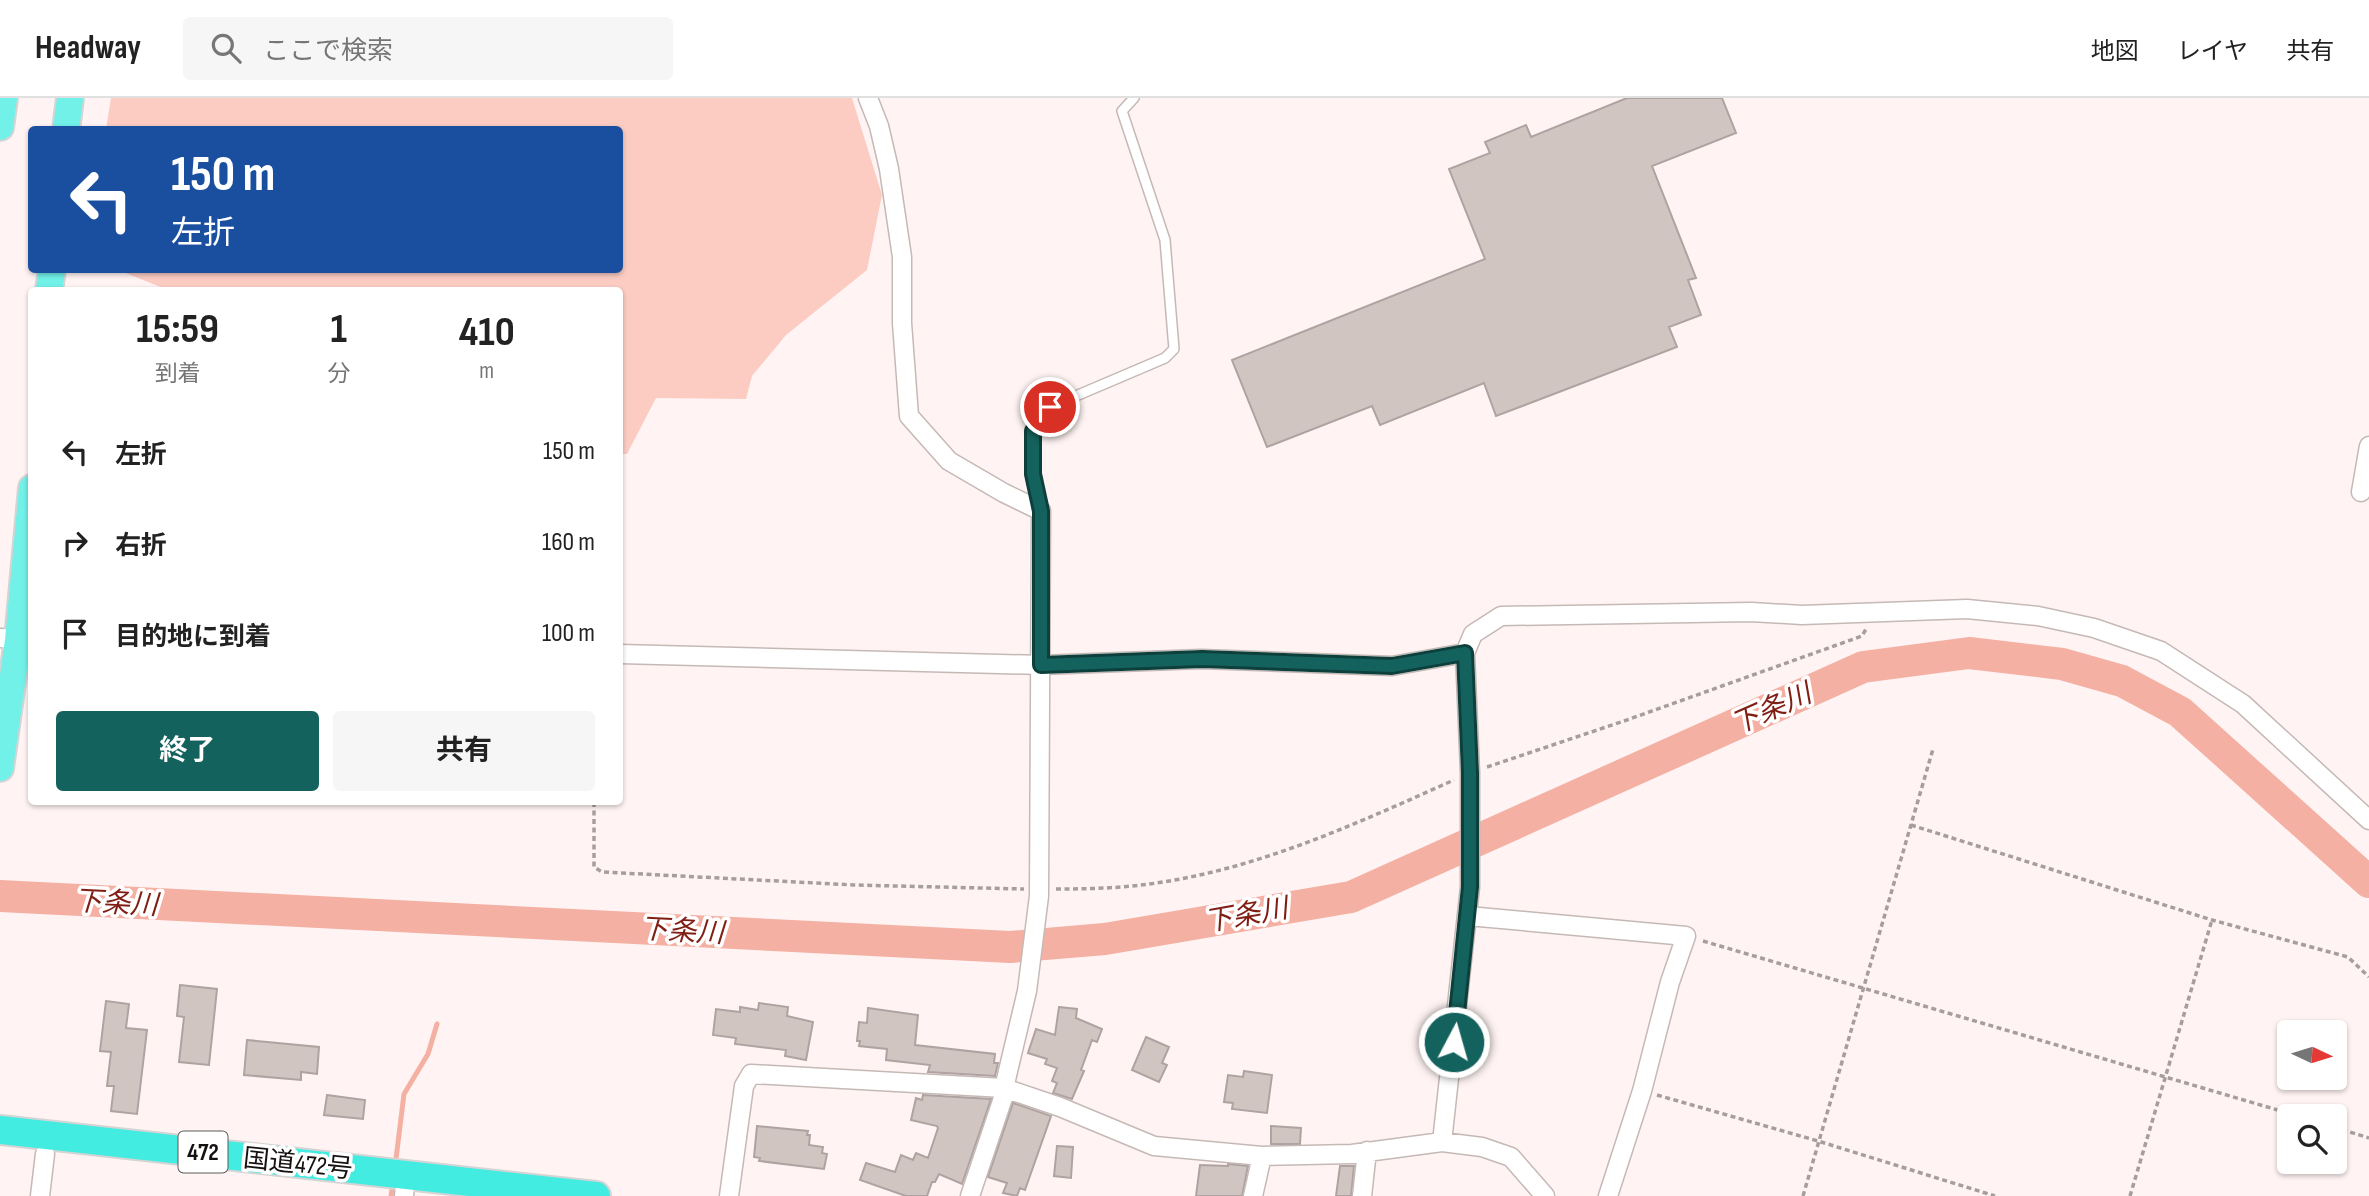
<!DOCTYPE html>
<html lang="ja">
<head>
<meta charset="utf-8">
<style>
  :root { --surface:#fff; --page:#f6f6f6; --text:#222; --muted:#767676; --line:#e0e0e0; --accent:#14625d }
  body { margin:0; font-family:"Sofia Sans Condensed","Noto Sans JP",sans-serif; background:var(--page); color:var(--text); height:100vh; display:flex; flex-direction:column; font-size:26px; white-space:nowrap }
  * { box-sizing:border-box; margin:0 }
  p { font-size:23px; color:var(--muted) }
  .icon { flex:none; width:38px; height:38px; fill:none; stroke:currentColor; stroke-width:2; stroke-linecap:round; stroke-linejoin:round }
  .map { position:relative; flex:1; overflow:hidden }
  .sheet { position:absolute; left:28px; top:189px; width:595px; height:518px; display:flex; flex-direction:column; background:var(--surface); border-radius:7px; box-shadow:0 2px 5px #0004 }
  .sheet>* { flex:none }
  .banner { position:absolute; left:28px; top:28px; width:595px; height:147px; border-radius:7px; box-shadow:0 2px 5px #0004; background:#1a4fa0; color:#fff; overflow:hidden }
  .needle { width:46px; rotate:94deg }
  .buttons { position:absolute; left:2277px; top:922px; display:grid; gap:14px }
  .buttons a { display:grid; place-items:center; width:70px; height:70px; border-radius:7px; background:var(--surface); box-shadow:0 2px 5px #0004; font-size:35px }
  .pin { position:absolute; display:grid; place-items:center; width:60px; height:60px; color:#fff; margin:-30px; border:4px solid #fff; border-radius:50%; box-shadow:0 2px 7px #0007 }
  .me { position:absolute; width:77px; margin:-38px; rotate:6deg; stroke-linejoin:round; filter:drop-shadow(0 0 5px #0008) }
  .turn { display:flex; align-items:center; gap:24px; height:147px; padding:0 28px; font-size:32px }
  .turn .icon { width:91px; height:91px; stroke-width:2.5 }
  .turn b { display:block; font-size:49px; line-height:60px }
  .eta { display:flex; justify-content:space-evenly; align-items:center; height:119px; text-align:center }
  .eta b { font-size:42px; font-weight:700; line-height:49px }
  .cta { display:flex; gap:14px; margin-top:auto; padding:14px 28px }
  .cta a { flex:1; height:80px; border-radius:7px; background:var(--accent); color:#fff; font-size:28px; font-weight:700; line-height:80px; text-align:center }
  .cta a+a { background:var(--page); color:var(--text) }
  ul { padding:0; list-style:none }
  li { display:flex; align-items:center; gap:21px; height:91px; padding:0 28px }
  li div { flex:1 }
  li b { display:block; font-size:26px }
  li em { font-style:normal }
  header { display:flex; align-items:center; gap:42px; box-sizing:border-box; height:98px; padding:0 35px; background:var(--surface); border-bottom:2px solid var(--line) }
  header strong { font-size:33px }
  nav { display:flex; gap:38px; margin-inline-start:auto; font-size:24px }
  .search { width:490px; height:63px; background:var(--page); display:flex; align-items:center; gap:18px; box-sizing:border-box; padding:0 24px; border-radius:7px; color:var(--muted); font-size:26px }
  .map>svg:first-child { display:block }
</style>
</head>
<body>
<header>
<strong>Headway</strong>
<div class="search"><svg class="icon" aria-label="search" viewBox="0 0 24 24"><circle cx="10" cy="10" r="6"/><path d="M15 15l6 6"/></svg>ここで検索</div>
<nav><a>地図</a><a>レイヤ</a><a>共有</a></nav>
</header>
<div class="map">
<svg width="2369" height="1098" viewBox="0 0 2369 1098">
  <rect width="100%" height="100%" fill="#fff4f3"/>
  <path fill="#fcccc3" d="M111,0H852L882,97L867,172L786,237L752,278L746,301L656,300L627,356H620V192H168L128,176L123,172H620V32L106,31Z"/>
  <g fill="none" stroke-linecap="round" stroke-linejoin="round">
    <path stroke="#f5b0a4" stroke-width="5" d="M395,1069L404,996L428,956L437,926
      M391,1098L393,1085"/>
    <path stroke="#f5b0a4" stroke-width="32" d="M0,798L1010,849L1105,841L1351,799L1863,569L1969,555L2062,566L2122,583L2180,614L2369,784"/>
  </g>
  <path fill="#d1c5c2" stroke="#afa3a1" stroke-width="2" d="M1627,0H1722L1736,35L1652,68L1696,180L1688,182L1701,217L1669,229L1677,249L1496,318L1484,285L1380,327L1372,308L1267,349L1232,262L1485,161L1449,71L1490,55L1485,44L1526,27L1531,39Z
    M180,887L217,891L209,967L179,964L184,919L177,918Z
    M106,903L129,906L126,930L147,932L137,1016L111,1013L114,988H107L111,954L100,953Z
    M759,905L788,909L787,918L813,924L806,962L785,958L786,952L735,946L736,940L713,937L716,911L740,914V909L758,912Z
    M1059,909L1077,911L1076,920L1102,931L1097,944L1092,942L1081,972L1084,973L1072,1001L1053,995L1057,985L1052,983L1057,970L1045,966L1047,961L1028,955L1036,931L1055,937Z
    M868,910L918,917L915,947L995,956L994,965H998L995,978L928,974L930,967L886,962L887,951L859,948L860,943H857L859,924L867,925Z
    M1146,939L1169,949L1162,965L1167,967L1159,984L1132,972Z
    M247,942L319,949L317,976L301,974V982L244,977Z
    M1244,973L1272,977L1267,1015L1232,1011L1233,1005L1224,1004L1228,977L1243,979Z
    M327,997L365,1002L363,1021L324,1017Z
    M923,997L991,1001L962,1086L939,1076L935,1084H932L927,1098H906L860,1082L866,1065L895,1074L901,1057L913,1062L916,1055L928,1060L938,1030L937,1028L911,1022L916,1000L922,1002Z
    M1013,1005L1051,1018L1025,1092L1020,1090L1017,1098L1003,1095L1007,1085L988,1079Z
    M757,1028L808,1033L807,1037H810L809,1047L823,1049L822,1055L827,1056L824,1071L759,1063L760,1060L754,1059Z
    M1271,1028L1301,1030L1300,1046H1271Z
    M1057,1048L1073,1049L1071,1080L1054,1078Z
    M1228,1066L1248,1068L1242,1098H1196L1200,1067L1228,1068Z
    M1340,1068H1354L1351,1098H1336Z"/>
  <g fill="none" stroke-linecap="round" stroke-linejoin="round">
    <defs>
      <path id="service" d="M1041,412L1033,376V333L1050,309L1165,260L1174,251L1165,142L1122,13L1134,0"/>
      <path id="minor" d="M868,0L879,28L889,71L902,159V225L909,318L949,363L1004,395L1041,413L1039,798L1027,893L1004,990
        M2361,394L2369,348
        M0,540L32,542
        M620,556L1041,567L1201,561L1392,568L1465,555
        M1468,818L1686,838L1670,884L1642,993L1608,1098
        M1442,1044L1470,789V675L1465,555L1473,536L1501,518L1751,514L1802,517L1967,511L2038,518L2094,530L2161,553L2243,606L2369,722
        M40,1098L45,1056
        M404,1098L406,1077
        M729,1098L744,988L751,976L1004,990L1060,1009L1154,1048L1262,1058L1352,1056L1442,1044L1482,1049L1511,1059L1545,1098
        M970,1098L1006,991
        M1253,1098L1262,1058
        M1362,1098L1367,1053"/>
      <path id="primary" d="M0,29L4,0
        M66,32L70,0
        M49,192L52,172
        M0,670L18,542L32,390"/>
      <path id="trunk" d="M0,1032L596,1098"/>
    </defs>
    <use href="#service" stroke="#c5b9b6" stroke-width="12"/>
    <use href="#minor" stroke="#c5b9b6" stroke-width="21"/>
    <use href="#primary" stroke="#d5d4d4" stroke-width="30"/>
    <use href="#trunk" stroke="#d5d4d4" stroke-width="32"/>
    <path stroke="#a69e9d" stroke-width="3.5" stroke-dasharray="5 3.5" stroke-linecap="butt" d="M1487,669L1624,623L1862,538L1866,531
      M594,704V769L602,774L854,787L1024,791
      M1911,727L2212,822L2348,859L2369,879
      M1056,791C1092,791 1127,790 1163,784C1265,768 1360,724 1454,682
      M1703,843L2298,1018
      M1657,997L1818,1043L1995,1098
      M2334,1029L2369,1040
      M1803,1098L1933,651
      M2130,1098L2212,822"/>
    <use href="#service" stroke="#fff" stroke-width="9"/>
    <use href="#minor" stroke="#fff" stroke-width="18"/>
    <use href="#primary" stroke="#71f1e8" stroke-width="26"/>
    <use href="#trunk" stroke="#42ece0" stroke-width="28"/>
  </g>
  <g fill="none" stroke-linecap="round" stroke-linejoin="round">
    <defs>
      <path id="route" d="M1050,309L1033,333V376L1041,413V567L1202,561L1392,568L1465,555L1470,675V789L1454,944"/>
    </defs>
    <use href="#route" stroke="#0d403c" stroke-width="18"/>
    <use href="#route" stroke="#14625d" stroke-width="12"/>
  </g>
  <g text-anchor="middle" stroke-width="7" stroke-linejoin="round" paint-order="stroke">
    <rect fill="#fff" stroke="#5c5958" stroke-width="2" x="178.5" y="1033.5" width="49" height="41" rx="5"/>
    <g font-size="24" font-weight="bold" fill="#161211">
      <text x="203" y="1062">472</text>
    </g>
    <g font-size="26" fill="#161211" stroke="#fff">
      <text transform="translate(298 1065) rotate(6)" y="9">国道472号</text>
    </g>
    <g font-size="28" font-style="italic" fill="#801e14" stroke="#fff">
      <text transform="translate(1771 610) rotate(-24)" y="10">下条川</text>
      <text transform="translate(116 804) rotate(3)" y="10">下条川</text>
      <text transform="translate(1246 816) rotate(-10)" y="10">下条川</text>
      <text transform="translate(682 832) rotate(3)" y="10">下条川</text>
    </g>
  </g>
</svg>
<div class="buttons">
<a><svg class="needle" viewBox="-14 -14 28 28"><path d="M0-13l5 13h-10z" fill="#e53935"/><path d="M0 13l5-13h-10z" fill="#767676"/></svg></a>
<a><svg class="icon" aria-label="search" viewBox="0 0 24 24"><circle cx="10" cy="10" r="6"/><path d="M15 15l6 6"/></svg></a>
</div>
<div class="pin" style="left:1050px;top:309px;background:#d93025"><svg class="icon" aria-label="arrive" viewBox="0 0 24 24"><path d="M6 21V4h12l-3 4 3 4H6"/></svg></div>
<svg class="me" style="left:1454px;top:944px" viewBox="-20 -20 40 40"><circle r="17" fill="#14625d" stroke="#fff" stroke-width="3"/><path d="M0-11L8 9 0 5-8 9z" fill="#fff"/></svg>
<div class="banner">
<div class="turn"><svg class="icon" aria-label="left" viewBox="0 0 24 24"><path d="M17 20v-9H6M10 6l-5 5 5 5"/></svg><div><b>150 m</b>左折</div></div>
</div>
<section class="sheet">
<div class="eta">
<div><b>15:59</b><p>到着</p></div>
<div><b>1</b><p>分</p></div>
<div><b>410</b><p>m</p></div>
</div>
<ul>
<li><svg class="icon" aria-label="left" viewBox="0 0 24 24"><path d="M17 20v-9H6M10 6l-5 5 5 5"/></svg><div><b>左折</b></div><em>150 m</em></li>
<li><svg class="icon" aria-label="right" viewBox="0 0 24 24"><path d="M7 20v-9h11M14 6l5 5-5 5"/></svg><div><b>右折</b></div><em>160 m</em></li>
<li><svg class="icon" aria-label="arrive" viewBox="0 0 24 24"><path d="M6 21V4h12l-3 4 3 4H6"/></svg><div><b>目的地に到着</b></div><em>100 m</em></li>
</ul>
<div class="cta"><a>終了</a><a>共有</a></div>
</section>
</div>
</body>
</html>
